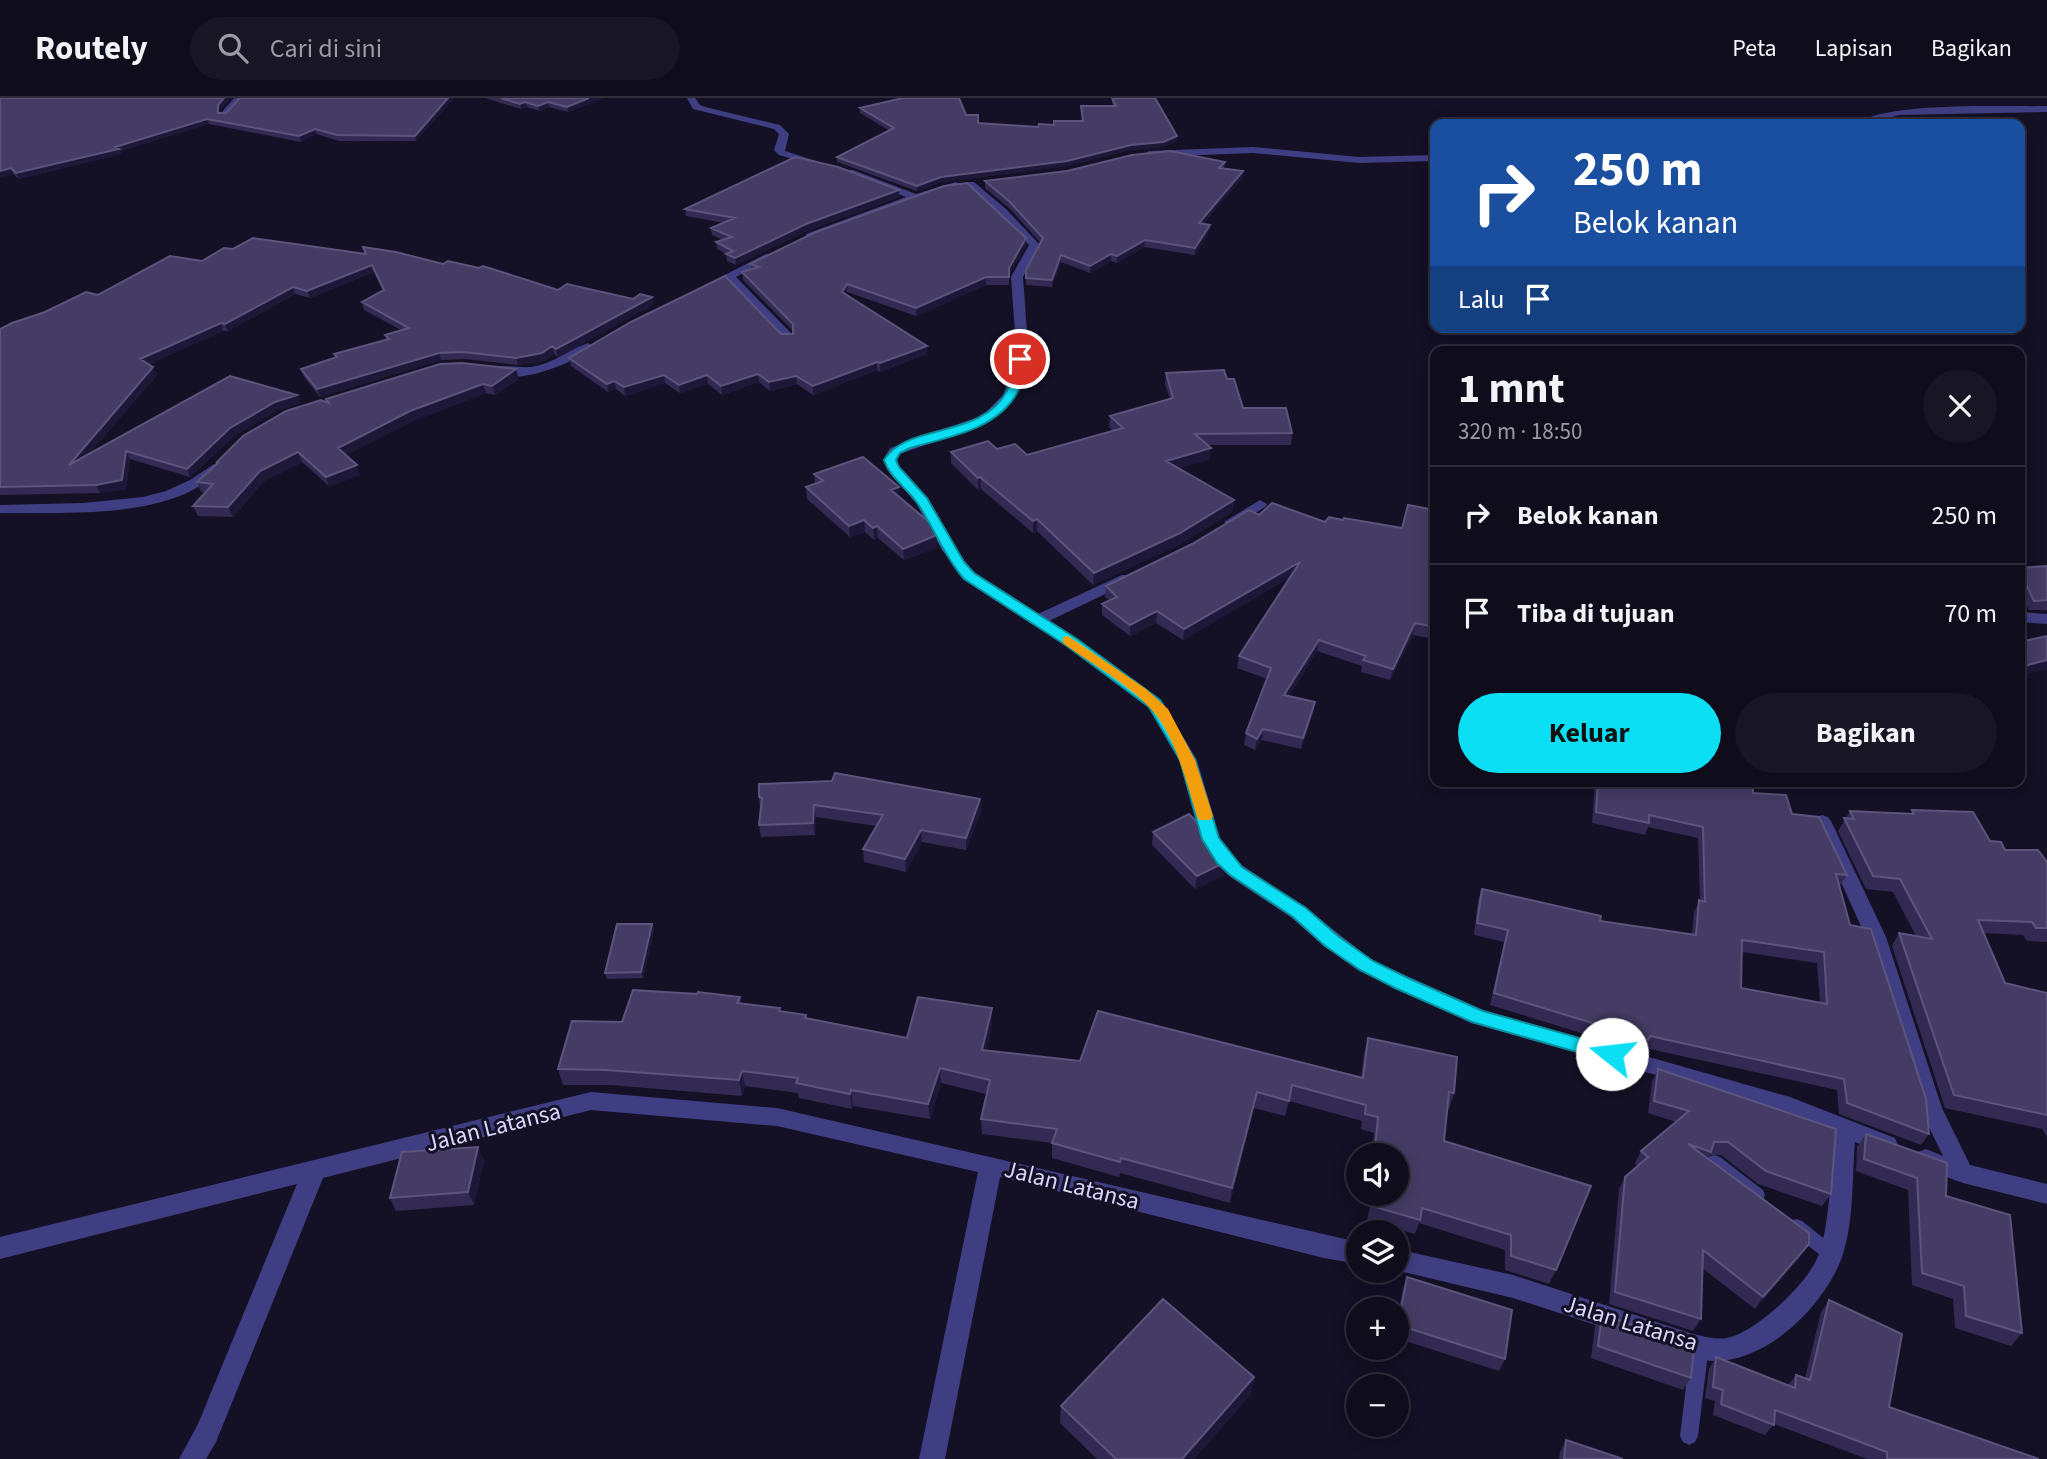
<!DOCTYPE html>
<html lang="id">
<head>
<meta charset="utf-8">
<style>
  :root { --surface:#0f0c1c; --page:#181525; --text:#f1f3f6; --muted:#9b9ba3; --line:#2f2c3b; --accent:#0cdef4 }
  body { margin:0; font-family:"Source Sans 3",sans-serif; background:var(--page); color:var(--text); height:100vh; display:flex; flex-direction:column; font-size:26px; white-space:nowrap }
  * { box-sizing:border-box; margin:0 }
  p { font-size:23px; color:var(--muted) }
  .icon { flex:none; width:38px; height:38px; fill:none; stroke:currentColor; stroke-width:2; stroke-linecap:round; stroke-linejoin:round }
  .map { position:relative; flex:1; overflow:hidden }
  .details { position:absolute; left:1430px; top:248px; width:595px; height:441px; display:flex; flex-direction:column; background:var(--surface); border-radius:14px; box-shadow:0 4px 18px #0003,0 0 0 2px var(--line) }
  .details>* { flex:none }
  .banner { position:absolute; left:1430px; top:21px; width:595px; height:214px; border-radius:14px; box-shadow:0 4px 18px #0003,0 0 0 2px var(--line); background:#1a4fa0; color:#fff; overflow:hidden }
  .fabs { position:absolute; left:1346px; top:1045px; display:grid; gap:14px }
  .fabs a { display:grid; place-items:center; width:63px; height:63px; border-radius:50%; background:var(--surface); box-shadow:0 4px 18px #0003,0 0 0 2px var(--line); font-size:35px }
  .pin { position:absolute; display:grid; place-items:center; width:60px; height:60px; color:#fff; margin:-30px; border:4px solid #fff; border-radius:50%; box-shadow:0 2px 7px #0007 }
  .me { position:absolute; width:77px; margin:-38px; rotate:286deg; stroke-linejoin:round; filter:drop-shadow(0 0 5px #0008) }
  .turn { display:flex; align-items:center; gap:24px; height:147px; padding:0 28px; font-size:32px }
  .turn .icon { width:91px; height:91px; stroke-width:2.5 }
  .turn b { display:block; font-size:49px; line-height:60px }
  .then { display:flex; align-items:center; height:66px; padding:0 28px; background:#0003; gap:14px; font-size:26px }
  .round { display:grid; place-items:center; flex:none; width:74px; height:74px; border-radius:37px; background:var(--page) }
  .headline { display:flex; align-items:center; justify-content:space-between; height:119px; padding:0 28px }
  h1 { font-size:42px; font-weight:700; line-height:52px }
  .action { display:flex; gap:14px; margin-top:auto; padding:14px 28px }
  .action a { flex:1; height:80px; border-radius:42px; background:var(--accent); color:#111; font-size:28px; font-weight:700; line-height:80px; text-align:center }
  .action a+a { background:var(--page); color:var(--text) }
  ul { padding:0; list-style:none }
  li { display:flex; align-items:center; gap:21px; height:98px; padding:0 28px; border-top:2px solid var(--line) }
  li div { flex:1 }
  li b { display:block; font-size:26px }
  li em { font-style:normal }
  header { display:flex; align-items:center; gap:42px; box-sizing:border-box; height:98px; padding:0 35px; background:var(--surface); border-bottom:2px solid var(--line) }
  header strong { font-size:33px }
  nav { display:flex; gap:38px; margin-inline-start:auto; font-size:24px }
  .search { width:490px; height:63px; background:var(--page); display:flex; align-items:center; gap:18px; box-sizing:border-box; padding:0 24px; border-radius:38px; color:var(--muted); font-size:26px }
  .map>svg:first-child { display:block }
</style>
</head>
<body>
<header>
<strong>Routely</strong>
<div class="search"><svg class="icon" aria-label="search" viewBox="0 0 24 24"><circle cx="10" cy="10" r="6"/><path d="M15 15l6 6"/></svg>Cari di sini</div>
<nav><a>Peta</a><a>Lapisan</a><a>Bagikan</a></nav>
</header>
<div class="map">
<svg width="2047" height="1361" viewBox="0 0 2047 1361">
  <rect width="100%" height="100%" fill="#141025"/>
  <g fill="none" stroke-linecap="round" stroke-linejoin="round">
    <path fill="#403e82" fill-rule="evenodd" d="M1714,1057L1720,1059L1763,1092L1765,1097L1763,1102L1757,1104L1751,1102L1708,1069L1706,1064L1708,1059Z
      M1796,1121L1802,1123L1837,1151L1839,1156L1837,1161L1831,1164L1825,1161L1790,1133L1788,1128L1790,1123Z
      M1700,1239L1706,1241L1709,1247L1698,1338L1695,1344L1689,1347L1683,1344L1680,1338L1691,1247L1694,1241Z"/>
    <path fill="#403e82" fill-rule="evenodd" d="M234,0H243L228,18H222V14Z
      M687,0H695L700,7L705,9L780,27L789,36L785,53L822,65L817,68L779,57L774,52L779,36L774,31L693,11Z
      M2047,8V14L1899,17L1868,26H1856C1886,3 2005,9 2047,8Z
      M1253,49L1359,59L1435,57V63L1359,65L1253,55L1149,59L1144,56L1149,53Z
      M847,72H853L916,96L956,84L961,87L890,110L814,140H806V136L906,99L847,76Z
      M966,84H974L1007,112L1040,147L1023,179L1028,248L1024,274L1015,298L1006,310L985,326L900,356L897,362L899,369L929,403L956,451L974,475L1038,516L1122,477H1132L1134,480L1132,483L1049,523L1161,602L1197,662L1220,741L1230,756L1243,768L1306,810L1373,863L1483,912L1790,999L1895,1040L1898,1047L1895,1054L1887,1057L1855,1044C1852,1080 1854,1121 1843,1156C1826,1208 1761,1272 1703,1262L1513,1200L1395,1172L1396,1151L1513,1177L1690,1235C1702,1238 1715,1242 1727,1240C1757,1234 1812,1182 1820,1153C1831,1116 1830,1074 1834,1035L1785,1016L1720,995L1471,925L1359,873L1324,848L1292,820L1229,778L1216,766L1202,741L1179,662L1149,609L1066,548L964,481L942,452L916,405L888,373L883,362L890,350L976,320L987,313L1003,297L1012,274L1016,248L1011,179L1029,147L999,116L966,88Z
      M766,156L775,158L736,179L792,236V242H784L728,183L707,192L701,189Z
      M588,245L594,249L592,252C569,266 512,291 487,272C496,265 518,270 531,269C553,266 568,252 588,245Z
      M214,366L221,370C176,423 63,414 0,415V407L83,405L143,399L166,393L190,382Z
      M1260,402L1267,406L1265,409L1236,427L1231,428L1224,424Z
      M2020,514L2047,516V526L2020,524Z
      M1822,717L1828,719L1831,723L1886,839L1942,1010L1970,1067L2047,1086V1106L1963,1085L1918,1068L1915,1061L1918,1054L1926,1051L1943,1058L1920,1011L1866,839L1813,723L1816,719Z
      M591,994L777,1010L1358,1144V1166L1324,1160L1000,1079L945,1361H919L978,1074L777,1028L591,1012L323,1080L216,1344L206,1361H179L198,1326L297,1086L0,1161V1139Z"/>
  </g>
  <path fill="#322a52" fill-rule="evenodd" d="M0,0H231L220,12V15H226L240,0H454L416,43H339L316,36L301,44L209,26L120,53L121,56L19,81L13,76L0,79Z
    M485,0H603L568,14L549,9L539,13L527,9L521,11Z
    M1112,0L1177,43L1163,49L1130,52L1067,68L942,84L917,93L837,64V59L890,33L860,15V10L966,17L978,25L1038,29L1082,23L1081,8H1113L1112,6Z
    M1225,64L1224,71L1243,73V79L1203,126L1210,127L1209,134L1195,157L1144,149L1117,165L1111,163L1090,175L1061,164L1052,189L1026,187V172L1040,144L1009,110L985,90V83Z
    M899,99L807,133L736,167L727,163L726,156L717,151L716,144L723,142L712,137L711,130L724,125L686,118L685,111Z
    M1026,148L1009,177V187H986L916,218L847,194L846,197L927,256L880,274L877,272L813,297L797,286L770,293L759,284L722,297L708,286L680,295L665,285L625,298L616,291L608,294L571,268L569,260L781,236H793V233L743,182L742,174L751,171L750,166Z
    M363,149L558,192L633,201L652,199L653,207L558,259L554,256L544,263L518,267L465,261L441,262L320,299L304,279L301,271L335,260L334,256L387,242L385,237L401,232L364,212L362,204L383,193L374,174L310,200L295,196L228,233H223L149,266L157,277L89,356L297,297L300,305L278,312L234,338L190,379L130,361L126,391L100,395L0,397V231L202,163L233,151L365,156Z
    M1166,275L1227,281L1243,310L1292,335L1291,347H1208L1210,361L1179,370L1234,402L1232,414L1179,447L1093,487L1037,433L1033,435L981,391L978,392L951,365V354L997,351L1027,357L1113,333L1109,329L1110,318L1170,301L1165,286Z
    M519,281L495,297L486,295L413,323L346,357L360,377L329,388L302,364L264,383L233,419L198,418L193,408L205,395L201,394L197,384L327,304L326,301Z
    M814,376L899,389V399L937,437V449L904,462L878,440L874,442L865,434L850,439L807,401L806,389L815,386Z
    M2020,382L2025,387L2020,396Z
    M1435,412V541L1413,537L1390,582L1361,574L1362,568L1317,553L1289,598L1315,604L1313,616L1301,651L1262,642L1255,652L1244,647L1246,635L1267,581L1237,570L1239,558L1289,480L1183,542L1156,525L1130,538L1102,517V506L1109,502L1105,499L1106,488L1259,417L1325,424L1343,422L1402,430Z
    M2047,468V512H2029L2020,493V470Z
    M1595,684H1753V695L1792,716L1847,777L1839,789L1850,827L1929,1036L1921,1047L1839,1016L1837,992L1645,950L1643,954L1490,907L1504,844L1474,837L1478,802L1482,791L1600,823L1692,837L1694,814L1700,802L1698,740L1648,729L1645,737L1592,725ZM1742,854L1817,865L1820,905L1741,890Z
    M759,699L980,701L981,714L966,752L922,744L906,774L864,764L863,751L876,728L816,719L815,737L761,739L759,727L760,710Z
    M1912,712L1990,743L2005,752L2047,764V844L2027,843L2023,837L1983,835L2005,885L2047,895V1039L2042,1031L1945,1010L1892,848L1899,835L1916,838L1893,794L1866,791L1838,733L1850,713L1911,715Z
    M1153,734L1224,777L1195,791L1152,747Z
    M652,826L654,833L643,880L607,881L605,875Z
    M740,899L741,905L780,910V913L806,917L807,920L907,940L992,925L986,952L1080,963L1361,979L1364,955L1368,940L1454,995L1449,1011L1447,1010L1444,1043L1556,1172L1549,1186L1505,1172V1152L1419,1125L1415,1136L1367,1123L1372,1096H1396V1057H1371L1374,1035L1361,1031L1362,1023L1289,1003L1285,1018L1254,1010L1230,1105L1120,1075L1119,1079L1052,1060V1045L982,1036L981,1021L986,996L941,985L930,1021L853,1008L852,1011L799,1000L798,995L745,988L742,998L611,987H563L558,971L622,924Z
    M1658,971L1831,1096L1822,1108L1758,1086L1721,1057H1710L1708,1061L1801,1158L1755,1211L1702,1170L1701,1221L1693,1233L1609,1206L1619,1091L1625,1079L1638,1068L1635,1065L1641,1053L1676,1024L1648,1015L1652,984Z
    M1866,1036L1946,1098L2022,1235L2011,1248L1955,1230L1953,1201L1912,1187L1908,1092L1856,1073L1857,1049Z
    M484,1062L474,1107L396,1113L390,1100Z
    M1407,1179L1505,1261L1499,1273L1396,1240V1224L1403,1191Z
    M1829,1202L1889,1309L2039,1361H1867L1774,1326L1765,1337L1713,1317L1715,1303L1705,1300L1709,1271L1716,1259L1788,1287L1796,1277L1805,1280L1821,1214Z
    M1602,1216L1691,1280L1683,1292L1591,1260L1595,1228Z
    M1254,1279L1250,1297L1194,1361H1097L1060,1325L1061,1308Z
    M1566,1342L1623,1361H1559L1560,1354Z"/>
  <path fill="#1e1838" d="M224,0H231L220,12V20L218,15V7Z
    M448,0H454L416,43L415,38Z
    M589,0H603L568,14L567,9Z
    M525,4L527,9L521,11L520,6Z
    M548,4L549,9L539,13L538,8Z
    M207,21L209,26L120,53L121,56L19,81L16,75L115,49Z
    M315,31L316,36L301,44L299,38Z
    M1177,38V43L1163,49L1130,52L1067,68L942,84L917,93V88L941,79L1131,47Z
    M11,70L13,76L0,79V73Z
    M1243,73V79L1198,132L1199,125Z
    M899,92V99L807,133L736,167L735,160L806,126Z
    M1210,127L1209,134L1195,157V150Z
    M1026,140V148L1009,178V170Z
    M1145,142L1144,149L1117,165V158Z
    M1111,156V163L1090,175V168Z
    M1061,157V164L1052,189V182Z
    M372,167L374,174L310,200L307,193Z
    M986,179V187L916,218V210Z
    M847,186V194L843,202L842,194Z
    M293,189L295,196L228,233L225,226Z
    M652,199L653,207L558,259L556,251Z
    M221,225L223,233L144,269L140,261Z
    M552,248L554,256L544,263L518,267L516,260Z
    M927,248V256L880,274V265Z
    M439,255L441,262L320,299L317,291Z
    M877,264V272L813,297V288Z
    M153,269L157,277L73,375L69,367Z
    M516,271L519,281L495,297L492,288Z
    M758,276L759,284L722,297L721,288Z
    M664,277L665,285L625,298L624,289Z
    M707,277L708,286L680,295L679,287Z
    M796,278L797,286L770,293L769,284Z
    M614,283L616,291L608,294L607,286Z
    M483,286L486,295L413,323L341,360L338,350L410,313Z
    M297,297L300,305L278,312L234,338L190,379L187,371L230,330L275,304Z
    M1211,350L1210,361L1165,375L1166,363Z
    M126,353L130,361L126,391L100,395L96,387Z
    M298,354L302,364L264,383L233,419L228,409L260,373Z
    M357,367L360,377L329,388L326,379Z
    M980,379L981,391L978,392V380Z
    M899,389L900,401L891,392Z
    M1234,402L1232,414L1179,447L1093,487L1094,475Z
    M1037,421V433L1033,435V423Z
    M864,422L865,434L850,439L849,428Z
    M877,428L878,440L874,442L873,430Z
    M937,437V449L904,462L903,451Z
    M1300,464L1298,475L1183,542L1184,531Z
    M1157,513L1156,525L1130,538V527Z
    M1415,525L1413,537L1390,582L1393,571Z
    M1319,542L1317,553L1283,609L1284,597Z
    M2047,562V571L2020,578V569Z
    M1315,604L1313,616L1301,651L1303,640Z
    M1263,631L1262,642L1255,652L1257,641Z
    M980,701L981,714L966,752V740Z
    M814,707L816,719L815,737L813,725Z
    M921,732L922,744L906,774L905,761Z
    M1226,764L1224,777L1195,791L1197,778Z
    M652,826L654,833L643,880L641,874Z
    M992,910V925L982,967V952Z
    M940,970L941,985L930,1021L928,1006Z
    M742,973L745,988L742,998L739,982Z
    M851,992L853,1008L852,1011L850,996Z
    M1257,994L1254,1010L1230,1105L1232,1090Z
    M478,1049L484,1062L474,1107L468,1094Z
    M1809,1146L1801,1158L1755,1211L1763,1199Z
    M1254,1279L1250,1297L1194,1361H1182Z"/>
  <path fill="#443c64" stroke="#5c547c" stroke-width="2" fill-rule="evenodd" d="M0,0H224L218,7V15H226L240,0H448L415,38L337,37L315,31L299,38L207,21L115,49L119,51L16,75L11,70L0,73Z
    M501,0H589L567,9L548,4L538,8L525,4L520,6Z
    M903,0H959L966,17H978V25L1038,29L1039,26L1054,27V23H1083L1081,8H1116L1112,0H1155L1177,38L1163,44L1131,47L1067,63L941,79L917,88L837,59L894,30L860,10Z
    M1170,53L1225,64L1219,70L1243,73L1199,125L1210,127L1195,150L1145,142L1117,158L1111,156L1090,168L1061,157L1052,182L1026,180V172L1043,140L1009,103L985,83L1067,73L1132,57Z
    M795,59L838,69L899,92L806,126L735,160L726,156L733,153L716,144L732,139L711,130L735,120L685,111Z
    M967,85L1026,140L1009,170V179H986L916,210L847,186L842,194L927,248L880,265L877,264L813,288L796,278L769,284L758,276L721,288L707,277L679,287L664,277L624,289L614,283L607,286L569,260L631,224L725,178L781,236H793V226L742,174L759,169L750,166L816,134L944,88Z
    M253,140L366,156L363,149L396,154L443,166L448,163L479,170L483,168L558,192L567,186L633,201L640,196L652,199L556,251L552,248L542,255L516,260L463,254L439,255L317,291L301,271L337,259L334,256L389,241L385,237L409,230L362,204L384,192L372,167L307,193L293,189L225,226L221,225L140,261L153,269L69,367L230,278L297,297L275,304L230,330L187,371L126,353L122,382L96,387L0,389V231L12,225L45,214L86,194L98,197L170,158L202,163L224,150L233,151Z
    M462,265L516,271L492,288L483,286L410,313L338,350L357,367L326,379L298,354L260,373L228,409L193,408L213,386L197,384L219,364L216,365L243,338L286,313L321,302L329,305L326,301L440,266Z
    M1224,272L1227,281H1234L1243,310H1286L1292,335L1195,336L1211,350L1166,363L1234,402L1180,435L1094,475L1037,421L1033,423L980,379L978,380L951,354L988,343L997,351L1015,346L1027,357L1123,330L1110,318L1173,300L1166,275Z
    M863,359L899,389L891,392L929,424L937,437L903,451L877,428L873,430L864,422L849,428L806,389L823,383L814,376Z
    M1272,405L1325,424L1329,419L1343,422L1344,420L1402,430L1408,407L1435,412V529L1415,525L1393,571L1363,562L1366,558L1319,542L1284,597L1315,604L1303,640L1263,631L1257,641L1246,635L1271,570L1239,558L1300,464L1184,531L1157,513L1130,527L1102,506L1117,499L1106,488L1192,446L1249,412L1259,417Z
    M2047,468V502L2034,503L2020,473V470Z
    M2047,538V562L2020,569V544Z
    M835,675L980,701L966,740L921,732L905,761L863,751L883,717L814,707L813,725L759,727L762,700L759,699V686L832,683Z
    M1598,684H1753V695L1786,697L1792,716L1819,719L1847,777L1836,776L1850,827L1871,831L1926,1001L1929,1036L1847,1005L1844,981L1650,938L1648,942L1494,895L1508,832L1477,825L1482,791L1601,818L1600,823L1696,837L1699,802L1705,804L1703,729L1649,717V725L1596,714ZM1742,842L1824,854L1827,906L1741,890Z
    M1912,712L1973,714L1990,743L2001,744L2005,752H2038L2047,764V830H2036L2032,824L1978,822L2005,885L2047,895V1017L1954,997L1899,835L1932,841L1900,781L1873,778L1844,720L1854,721L1850,713L1914,716Z
    M1189,716L1201,728L1215,754L1226,764L1197,778L1153,734Z
    M617,826H652L641,874L605,875Z
    M633,892L697,896L698,894L740,899L737,905L780,910L779,913L806,917L805,920L907,940L918,899L992,910L982,952L1080,963L1098,913L1363,980L1368,940L1457,959L1454,995L1449,994L1444,1043L1591,1088L1556,1172L1511,1158V1137L1422,1110L1420,1122L1372,1108L1374,1096H1396V1057H1381L1382,1051L1375,1050L1378,1019L1365,1016L1366,1007L1292,987L1289,1003L1257,994L1232,1090L1121,1060L1120,1064L1052,1045L1057,1031L981,1021L990,982L940,970L928,1006L851,992L850,996L796,985L798,980L742,973L739,982L606,972L558,971L572,923L622,924Z
    M1658,971L1836,1031L1831,1096L1766,1073L1728,1044H1714L1711,1054L1688,1046L1809,1135V1146L1763,1199L1703,1152L1701,1221L1615,1194L1625,1079L1648,1059L1641,1053L1689,1013L1654,1003Z
    M1866,1036L1947,1065L1946,1098L2010,1117L2022,1235L1966,1218L1964,1188L1922,1175L1917,1080L1864,1061Z
    M478,1049L468,1094L390,1100L402,1054Z
    M1407,1179L1512,1212L1505,1261L1398,1227Z
    M1163,1201L1254,1279L1182,1361H1116L1061,1308Z
    M1829,1202L1902,1236L1889,1309L2039,1361H1887V1354L1775,1312L1774,1327L1721,1306L1723,1292L1713,1289L1716,1259L1795,1290L1796,1277L1810,1282Z
    M1602,1216L1694,1249L1691,1280L1598,1248Z
    M1566,1342L1623,1361H1564Z"/>
  <path fill="#0cdef4" stroke="#08909f" stroke-width="2" d="M1020,258L1026,261C1024,271 1023,284 1018,293C998,332 948,339 910,350L900,355L896,362L899,369L927,400L964,464L974,475L1077,541L1160,602L1195,662L1219,740L1242,769L1306,810L1338,838L1373,863L1408,880L1483,913L1619,951L1622,956L1619,962L1612,964L1472,924L1395,890L1360,872L1325,848L1293,819L1230,777L1217,765L1202,741L1180,662L1149,609L1067,548L964,481C944,458 934,430 918,406C907,390 890,380 884,362C905,325 982,341 1007,293C1012,284 1012,271 1015,261Z"/>
  <path fill="#f59e0b" d="M1068,538L1146,591L1168,611L1195,662L1213,718L1211,722H1199L1197,718C1186,684 1178,647 1157,618C1136,590 1091,566 1063,545V539Z"/>
  <g text-anchor="middle" stroke-width="6" stroke-linejoin="round" paint-order="stroke">
    <g font-size="24" fill="#dbd6fd" stroke="#141025">
      <text transform="translate(493 1029) rotate(-14)" y="8">Jalan Latansa</text>
      <text transform="translate(1072 1087) rotate(14)" y="8">Jalan Latansa</text>
      <text transform="translate(1631 1225) rotate(17)" y="8">Jalan Latansa</text>
    </g>
  </g>
</svg>
<div class="fabs">
<a><svg class="icon" aria-label="sound" viewBox="0 0 24 24"><path d="M4 9h4l5-4v14l-5-4H4zM17 9q2 3 0 6"/></svg></a>
<a><svg class="icon" aria-label="layers" viewBox="0 0 24 24"><path d="M12 4l9 5-9 5-9-5zM3 14l9 5 9-5"/></svg></a>
<a>+</a>
<a>−</a>
</div>
<div class="pin" style="left:1020px;top:261px;background:#d93025"><svg class="icon" aria-label="arrive" viewBox="0 0 24 24"><path d="M6 21V4h12l-3 4 3 4H6"/></svg></div>
<svg class="me" style="left:1612px;top:956px" viewBox="-20 -20 40 40"><circle r="19" fill="#fff"/><path d="M0-13L10 11 0 6-10 11z" fill="#0cdef4"/></svg>
<div class="banner">
<div class="turn"><svg class="icon" aria-label="right" viewBox="0 0 24 24"><path d="M7 20v-9h11M14 6l5 5-5 5"/></svg><div><b>250 m</b>Belok kanan</div></div>
<div class="then">Lalu<svg class="icon" aria-label="arrive" viewBox="0 0 24 24"><path d="M6 21V4h12l-3 4 3 4H6"/></svg></div>
</div>
<section class="details">
<div class="headline"><div><h1>1 mnt</h1><p>320 m · 18:50</p></div><a class="round"><svg class="icon" aria-label="close" viewBox="0 0 24 24"><path d="M6 6l12 12M18 6L6 18"/></svg></a></div>
<ul>
<li><svg class="icon" aria-label="right" viewBox="0 0 24 24"><path d="M7 20v-9h11M14 6l5 5-5 5"/></svg><div><b>Belok kanan</b></div><em>250 m</em></li>
<li><svg class="icon" aria-label="arrive" viewBox="0 0 24 24"><path d="M6 21V4h12l-3 4 3 4H6"/></svg><div><b>Tiba di tujuan</b></div><em>70 m</em></li>
</ul>
<div class="action"><a>Keluar</a><a>Bagikan</a></div>
</section>
</div>
</body>
</html>
